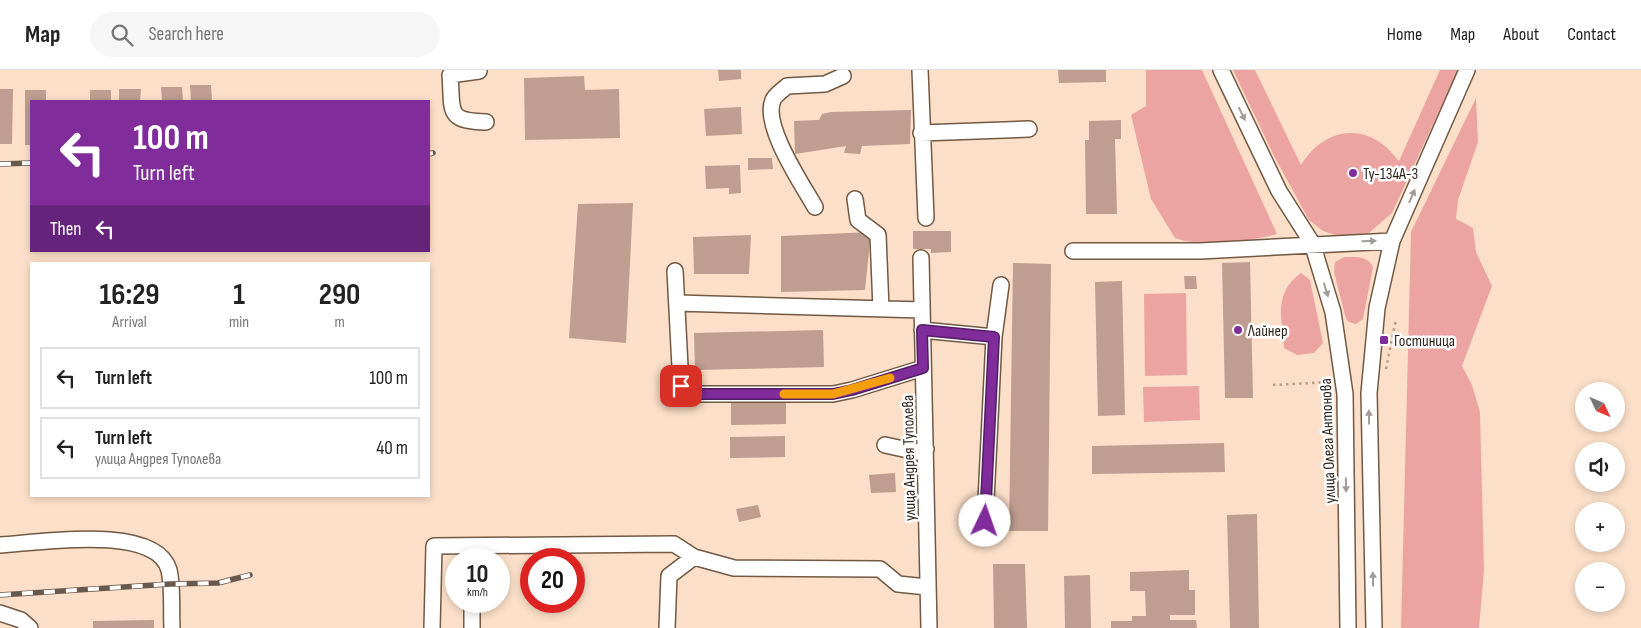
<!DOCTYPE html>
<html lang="en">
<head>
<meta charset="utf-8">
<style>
  :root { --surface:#fff; --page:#f6f6f6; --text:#222; --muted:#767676; --line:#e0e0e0 }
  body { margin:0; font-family:"Sofia Sans Condensed",sans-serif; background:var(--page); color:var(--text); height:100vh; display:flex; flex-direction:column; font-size:19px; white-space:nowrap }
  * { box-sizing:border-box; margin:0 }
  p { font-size:16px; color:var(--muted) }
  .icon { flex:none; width:28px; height:28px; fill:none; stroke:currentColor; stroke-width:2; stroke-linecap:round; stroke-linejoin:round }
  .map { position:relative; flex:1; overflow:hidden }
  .panel { position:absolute; left:30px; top:192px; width:400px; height:235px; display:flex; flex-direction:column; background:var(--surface); border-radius:0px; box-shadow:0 2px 8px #0003 }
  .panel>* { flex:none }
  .top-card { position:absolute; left:30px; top:30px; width:400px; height:152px; border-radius:0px; box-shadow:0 2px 8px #0003; background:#802c9a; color:#fff; overflow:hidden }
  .needle { width:32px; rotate:134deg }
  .fabs { position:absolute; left:1575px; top:312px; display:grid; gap:10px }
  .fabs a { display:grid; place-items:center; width:50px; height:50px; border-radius:50%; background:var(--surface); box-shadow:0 2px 8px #0003; font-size:25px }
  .speed { position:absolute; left:445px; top:478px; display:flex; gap:10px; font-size:25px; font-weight:700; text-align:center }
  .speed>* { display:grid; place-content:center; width:65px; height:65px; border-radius:50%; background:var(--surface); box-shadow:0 2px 8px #0003; line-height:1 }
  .speed small { font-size:12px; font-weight:400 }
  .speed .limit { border:8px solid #d22; background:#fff; color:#111 }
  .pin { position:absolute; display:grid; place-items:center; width:42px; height:42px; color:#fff; margin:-21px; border-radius:10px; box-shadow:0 2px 8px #0006 }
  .me { position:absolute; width:55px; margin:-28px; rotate:3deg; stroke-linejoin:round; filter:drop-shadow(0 0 4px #0008) }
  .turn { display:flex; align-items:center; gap:18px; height:105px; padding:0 20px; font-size:22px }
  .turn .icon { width:65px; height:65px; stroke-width:2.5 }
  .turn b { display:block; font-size:35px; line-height:42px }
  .then { display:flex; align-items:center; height:48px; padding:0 20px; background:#0003; gap:10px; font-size:19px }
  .eta { display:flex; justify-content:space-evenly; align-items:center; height:85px; text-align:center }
  .eta b { font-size:30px; font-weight:700; line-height:35px }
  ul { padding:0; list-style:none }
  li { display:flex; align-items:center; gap:15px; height:62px; margin:0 10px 8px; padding:0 10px; border:2px solid var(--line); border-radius:0px }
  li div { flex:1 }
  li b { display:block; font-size:19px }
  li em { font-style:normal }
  header { display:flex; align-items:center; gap:30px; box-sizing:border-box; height:70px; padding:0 25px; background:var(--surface); border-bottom:1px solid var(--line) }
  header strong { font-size:24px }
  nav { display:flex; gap:28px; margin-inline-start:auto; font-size:18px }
  .search { width:350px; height:45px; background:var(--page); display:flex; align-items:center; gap:12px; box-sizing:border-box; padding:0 18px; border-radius:28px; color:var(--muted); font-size:19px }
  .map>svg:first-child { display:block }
</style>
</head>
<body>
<header>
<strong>Map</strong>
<div class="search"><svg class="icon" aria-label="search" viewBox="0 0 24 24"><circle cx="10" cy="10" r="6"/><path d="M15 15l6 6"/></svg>Search here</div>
<nav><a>Home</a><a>Map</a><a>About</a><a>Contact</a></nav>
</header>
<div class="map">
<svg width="1641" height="558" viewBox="0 0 1641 558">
  <rect width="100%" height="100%" fill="#fbdfc8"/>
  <path fill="#eca4a3" d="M1146,0H1202L1277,164C1249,172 1203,178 1175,168L1151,129L1131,45L1146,36Z
    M1233,0H1255L1301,95C1320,64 1355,51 1386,77C1391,81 1394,86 1399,91L1440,0H1458L1392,143L1369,163L1360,166L1341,167L1323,161L1309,150L1274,86Z
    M1476,28L1478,72L1458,130L1456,149L1473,158L1476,182L1492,216L1462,296L1472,315L1480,342L1484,500L1479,558H1401L1411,162Z
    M1344,187C1356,187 1367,185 1373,197L1363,249L1356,254L1349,252L1346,249L1334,202L1335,192Z
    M1301,203L1310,210L1323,273L1314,283L1297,285L1284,278C1282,249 1273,223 1301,203Z
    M1186,223L1187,305L1145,306L1144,224Z
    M1199,316L1200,350L1144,352L1143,317Z"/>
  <path fill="#bf9d91" d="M718,0H741V9L719,11Z
    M1058,0H1106V12L1059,13Z
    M584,6L585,20L619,19L620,68L525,70L524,8Z
    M190,15H211L212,31H191Z
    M161,17H182L183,31H162Z
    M0,19H13L12,74H0Z
    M119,19H141L140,31H119Z
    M25,20H46V31H31V75H25Z
    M90,20H111V31H90Z
    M741,37L742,64L706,66L704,39Z
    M911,40L910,74L862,76L860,84L844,83L846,76L795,84L794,51L819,50L822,44L831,42Z
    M1121,50V69H1115L1117,144H1086L1085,70H1089V51Z
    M748,88H772L773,99L748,100Z
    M740,95L741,123L729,124V118L706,119L705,96Z
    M633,133L626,273L569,268L578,134Z
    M913,161H951V182L931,183V179H913Z
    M871,162L865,220L781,222V166Z
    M751,165L749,204H694L693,167Z
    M1250,192L1253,328H1225L1222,193Z
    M1013,193L1051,194L1048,461H1009Z
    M1184,206H1196L1197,219H1185Z
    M1122,211L1125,345L1098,346L1095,212Z
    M823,260L824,297L695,300L694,263Z
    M731,333H786V354L731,355Z
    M785,366V387L730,388V367Z
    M1224,373L1225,402L1092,404V376Z
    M895,403L896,422L871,423L869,405Z
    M758,435L761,447L739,452L736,439Z
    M1257,444L1259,558H1230L1227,445Z
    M993,494H1025L1027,558H994Z
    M1189,500V520H1195V545H1170V550H1196L1197,558H1111V551H1132V546H1146L1145,521H1130V502Z
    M1090,505L1091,558H1065L1064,506Z
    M154,550V558H93V551Z"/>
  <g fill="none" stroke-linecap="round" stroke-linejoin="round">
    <defs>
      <path id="minor" d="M920,0L926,148
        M1221,0L1279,121L1312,173L1333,242L1345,324L1348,558
        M479,1L450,5C453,41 445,51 486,52
        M921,63L1029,59
        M855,129L858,150L878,165L881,239
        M815,137C802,114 762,55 773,30C775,25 783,20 787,16L825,14L843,6
        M1073,181H1200L1392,171
        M921,188L929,558
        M675,201L681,316L685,322L690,324H833L852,320L923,298
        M677,233L922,240
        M922,260L994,267
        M885,375L917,382L926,379
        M985,451L994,267L1001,215
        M0,475C37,473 156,453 169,500C173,518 171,540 172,558
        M472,531V558
        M0,543L21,550L30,558
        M432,558L434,476L674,474L694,487
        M667,558L669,506L694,487L734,498L880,499L898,514L927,517
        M1374,558L1369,323L1377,238L1392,171L1467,0"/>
    </defs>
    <use href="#minor" stroke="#715944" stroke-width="18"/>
    <path stroke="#b49e8c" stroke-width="2.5" stroke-dasharray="2.5 4" stroke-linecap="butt" d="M1386,299L1396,249
      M1273,315L1329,312"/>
    <use href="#minor" stroke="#fff" stroke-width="15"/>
    <defs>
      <path id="rail" d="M429,84L433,83
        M0,94L31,93
        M0,525L170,514L218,513L250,505"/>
    </defs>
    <use href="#rail" stroke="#68594c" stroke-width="5.5"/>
    <use href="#rail" stroke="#fff" stroke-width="4" stroke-dasharray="11" stroke-linecap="butt"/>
  </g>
  <defs><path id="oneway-solid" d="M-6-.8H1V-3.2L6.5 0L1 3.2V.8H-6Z" transform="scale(1.25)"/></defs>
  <g fill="#a19c98">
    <use href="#oneway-solid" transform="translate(1242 44) rotate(64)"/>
    <use href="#oneway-solid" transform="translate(1412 126) rotate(-66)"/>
    <use href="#oneway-solid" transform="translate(1369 171) rotate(-2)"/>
    <use href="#oneway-solid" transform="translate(1326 220) rotate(73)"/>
    <use href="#oneway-solid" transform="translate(1369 347) rotate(-91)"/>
    <use href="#oneway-solid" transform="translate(1346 415) rotate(89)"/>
    <use href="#oneway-solid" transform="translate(1373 509) rotate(-91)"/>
  </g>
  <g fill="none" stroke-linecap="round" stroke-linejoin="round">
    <defs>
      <path id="route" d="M681,316L685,322L690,324H833L852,320L923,298L922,260L994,267L985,451"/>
    </defs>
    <use href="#route" stroke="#531d64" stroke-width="12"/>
    <use href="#route" stroke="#802c9a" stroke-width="9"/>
    <path stroke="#f59e0b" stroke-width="9" d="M784,324H833L890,308"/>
  </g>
  <g fill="#802c9a" stroke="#fff" stroke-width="2">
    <circle cx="1353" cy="103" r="5"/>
    <circle cx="1238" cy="260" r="5"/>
    <rect x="1379" y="265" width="10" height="10" rx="2.5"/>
  </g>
  <g text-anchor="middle" stroke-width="5" stroke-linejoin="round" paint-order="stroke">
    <g font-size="16" fill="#2e241b" stroke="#fff" text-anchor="start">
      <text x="1363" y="109">Ту-134А-3</text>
      <text x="1248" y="266">Лайнер</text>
      <text x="1394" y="276">Гостиница</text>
    </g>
    <g font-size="16" fill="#2e241b" stroke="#fff">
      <text transform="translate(1327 371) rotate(-92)" y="6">улица Олега Антонова</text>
      <text transform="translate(908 388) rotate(-91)" y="6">улица Андрея Туполева</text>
    </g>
  </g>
</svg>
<div class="fabs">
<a><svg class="needle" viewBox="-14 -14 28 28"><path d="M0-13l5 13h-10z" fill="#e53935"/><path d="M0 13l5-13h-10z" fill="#767676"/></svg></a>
<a><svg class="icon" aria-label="sound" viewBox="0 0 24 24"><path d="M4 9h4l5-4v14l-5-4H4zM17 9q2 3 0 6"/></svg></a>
<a>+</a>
<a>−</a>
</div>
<div class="speed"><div>10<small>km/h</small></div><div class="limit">20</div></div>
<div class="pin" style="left:681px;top:316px;background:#d93025"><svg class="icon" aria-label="arrive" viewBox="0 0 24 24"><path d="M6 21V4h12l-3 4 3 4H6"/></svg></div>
<svg class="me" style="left:985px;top:451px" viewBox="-20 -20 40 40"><circle r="19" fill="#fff"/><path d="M0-13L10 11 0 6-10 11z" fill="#802c9a"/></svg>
<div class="top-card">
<div class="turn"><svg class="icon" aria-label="left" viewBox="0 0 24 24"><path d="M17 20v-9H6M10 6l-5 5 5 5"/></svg><div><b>100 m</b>Turn left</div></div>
<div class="then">Then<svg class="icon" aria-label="left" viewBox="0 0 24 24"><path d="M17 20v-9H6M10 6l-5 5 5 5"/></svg></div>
</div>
<section class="panel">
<div class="eta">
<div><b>16:29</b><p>Arrival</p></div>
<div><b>1</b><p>min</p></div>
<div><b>290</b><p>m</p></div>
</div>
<ul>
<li><svg class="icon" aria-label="left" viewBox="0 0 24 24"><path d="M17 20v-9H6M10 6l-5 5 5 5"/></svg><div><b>Turn left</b></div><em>100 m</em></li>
<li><svg class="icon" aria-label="left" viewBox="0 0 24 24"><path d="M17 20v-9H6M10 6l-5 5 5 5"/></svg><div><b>Turn left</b><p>улица Андрея Туполева</p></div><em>40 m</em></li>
</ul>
</section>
</div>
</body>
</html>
